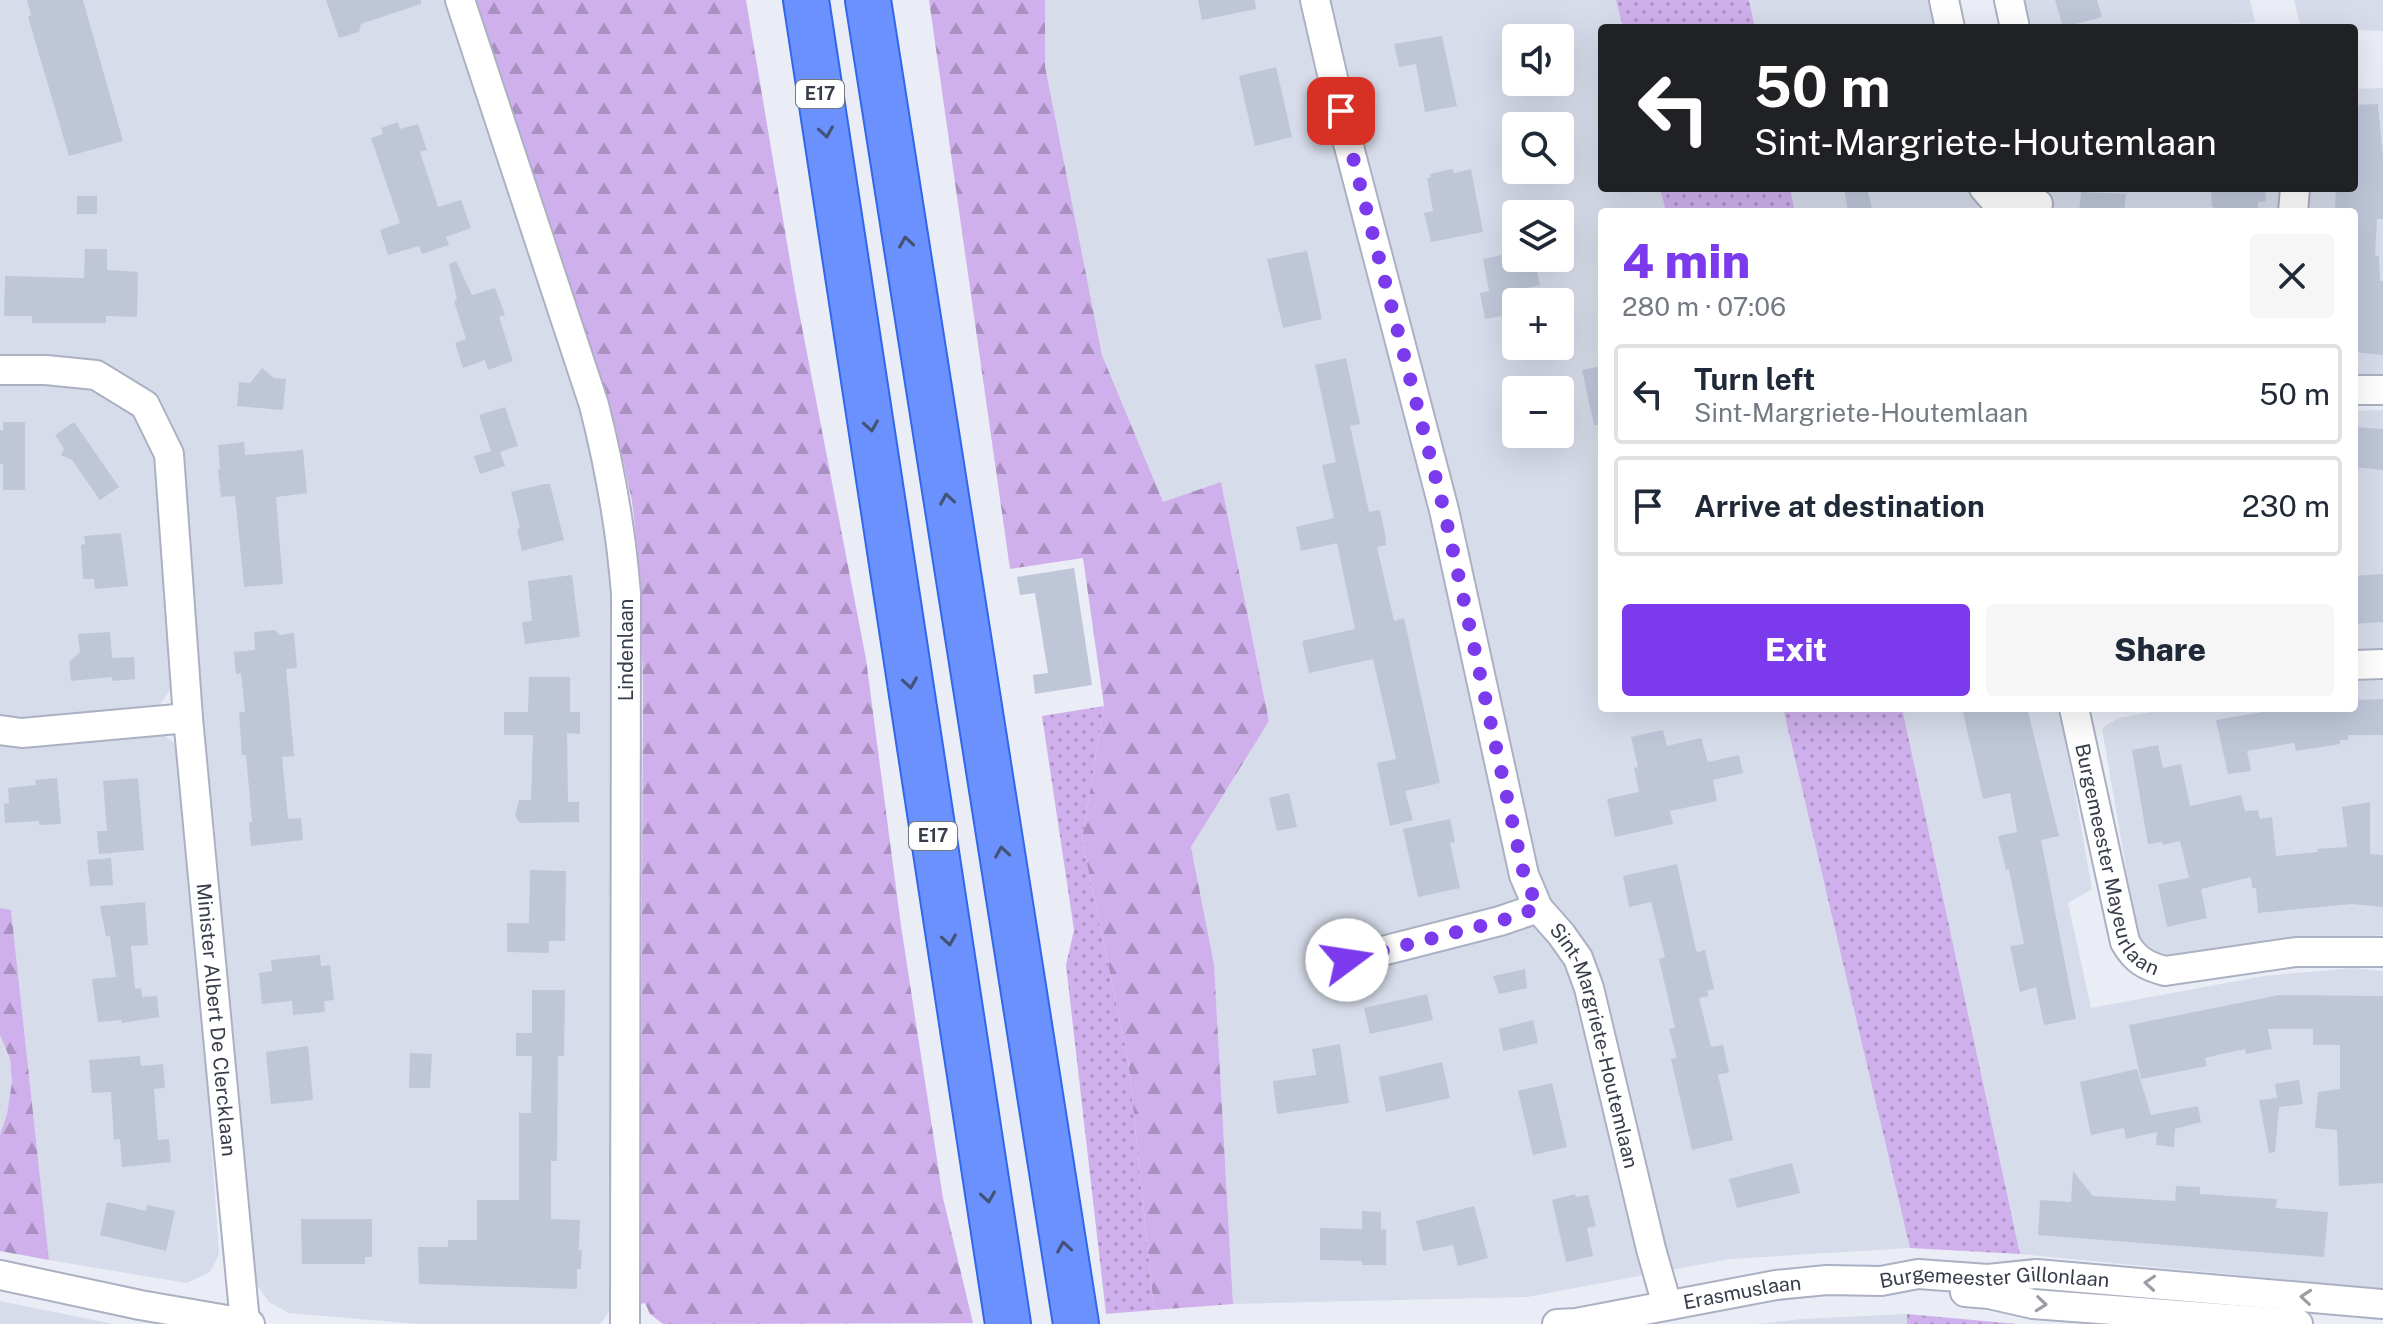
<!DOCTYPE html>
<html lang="en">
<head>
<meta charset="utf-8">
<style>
  :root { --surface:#fff; --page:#f6f6f7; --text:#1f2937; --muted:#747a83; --line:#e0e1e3; --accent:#7c3aed }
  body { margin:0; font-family:"Public Sans",sans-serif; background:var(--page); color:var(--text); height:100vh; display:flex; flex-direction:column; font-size:30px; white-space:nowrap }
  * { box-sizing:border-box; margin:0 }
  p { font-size:26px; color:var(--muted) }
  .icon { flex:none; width:44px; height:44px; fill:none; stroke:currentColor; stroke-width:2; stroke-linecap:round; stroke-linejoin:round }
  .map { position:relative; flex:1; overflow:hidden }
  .drawer { position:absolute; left:1598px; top:208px; width:760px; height:504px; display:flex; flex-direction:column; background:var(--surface); border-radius:8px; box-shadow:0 8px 32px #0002 }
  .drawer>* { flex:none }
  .banner { position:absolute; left:1598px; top:24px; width:760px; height:168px; border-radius:8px; box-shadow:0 8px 32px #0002; background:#202124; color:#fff; overflow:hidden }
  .controls { position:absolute; left:1502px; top:24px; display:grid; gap:16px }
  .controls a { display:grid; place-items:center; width:72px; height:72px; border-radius:8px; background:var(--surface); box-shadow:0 8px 32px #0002; font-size:40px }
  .pin { position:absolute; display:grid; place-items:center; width:68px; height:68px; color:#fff; margin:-34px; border-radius:16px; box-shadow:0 4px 12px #0006 }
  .me { position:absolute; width:88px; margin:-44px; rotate:76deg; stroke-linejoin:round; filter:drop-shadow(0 0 6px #0008) }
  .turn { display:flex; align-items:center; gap:28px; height:168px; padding:0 24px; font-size:36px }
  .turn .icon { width:104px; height:104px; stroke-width:2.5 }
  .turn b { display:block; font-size:56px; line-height:68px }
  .round { display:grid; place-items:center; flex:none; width:84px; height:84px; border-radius:8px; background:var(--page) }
  .summary { display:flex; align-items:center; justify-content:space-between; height:136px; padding:0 24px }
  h1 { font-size:48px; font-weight:800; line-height:60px; color:var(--accent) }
  .primary-button { display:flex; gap:16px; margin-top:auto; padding:16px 24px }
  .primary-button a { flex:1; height:92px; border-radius:8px; background:var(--accent); color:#fff; font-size:32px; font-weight:800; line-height:92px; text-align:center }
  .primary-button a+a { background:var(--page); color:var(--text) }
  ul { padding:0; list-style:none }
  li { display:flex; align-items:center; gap:24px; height:100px; margin:0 16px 12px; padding:0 8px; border:4px solid var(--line); border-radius:8px }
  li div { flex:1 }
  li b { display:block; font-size:30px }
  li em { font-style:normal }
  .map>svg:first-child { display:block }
</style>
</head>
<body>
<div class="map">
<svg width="2383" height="1324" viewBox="0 0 2383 1324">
  <defs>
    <pattern id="grass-dots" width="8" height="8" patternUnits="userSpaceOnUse" patternTransform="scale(2)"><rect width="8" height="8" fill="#d0b0ec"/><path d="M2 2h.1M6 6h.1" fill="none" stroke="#aa90c1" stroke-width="1.8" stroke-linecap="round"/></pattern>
    <pattern id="forest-firs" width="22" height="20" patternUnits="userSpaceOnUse" patternTransform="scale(2)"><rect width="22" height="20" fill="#d0b0ec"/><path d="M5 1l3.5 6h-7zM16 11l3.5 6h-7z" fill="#aa90c1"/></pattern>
  </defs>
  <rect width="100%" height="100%" fill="#eaecf6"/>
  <path fill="#d7dcea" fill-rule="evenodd" d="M0,0H446L571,377L595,457L606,508L615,607L614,1073L611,1301L609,1312L600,1324H419L289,1313L269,1302L252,1278L217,857L177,439L163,405L113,368L82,361H0Z
    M1045,0H1616L1623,28H1602V188H1660L1666,212H1602V708H1783L1910,1248L1730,1259L1527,1297L1233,1304L1214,964L1191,847L1269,720L1221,483L1163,503L1102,355L1045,66ZM1516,38H1560V82H1516ZM1516,126H1560V170H1516ZM1516,214H1560V258H1516ZM1516,302H1560V346H1516ZM1516,390H1560V434H1516Z
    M1749,0H1934L1940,28H1755Z
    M2023,0H2250L2255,22L2178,28H2031Z
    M2294,0H2383V31L2301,28Z
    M2383,88V381L2354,379V212H2304L2305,188H2354V89Z
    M1790,188H1974L1979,212H1795Z
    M2049,188H2283V212H2049Z
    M0,385H49L99,391L130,409L152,441L156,454L173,685L158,708L0,720Z
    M2383,410V656L2354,659V411Z
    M2383,680V935L2218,951L2177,958L2155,955L2138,938L2102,728L2119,718L2172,708H2354V681Z
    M1902,708H2060L2092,889L2068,903L2091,1008L2264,976L2353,968L2383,971V1289L2020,1254Z
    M159,732L178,745L203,1024L219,1254L210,1272L187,1283L49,1260L11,911L0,908V742Z
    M0,1035L10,1060L12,1082L7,1114L0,1135Z
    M0,1301L113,1324H0Z
    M1907,1314V1324H1758L1802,1319Z"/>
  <path fill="url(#grass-dots)" d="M1616,0H1749L1755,28H1623Z
    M1660,188H1790L1795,212H1666Z
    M1104,706L1082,840L1128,1059L1154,1310L1106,1314L1066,965L1074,930L1042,716Z
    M1783,708H1902L2020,1254L1910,1248Z
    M1907,1314L2017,1324H1907Z"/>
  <path fill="url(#forest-firs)" d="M475,0H746L796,296L866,659L901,926L943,1198L973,1323L663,1324L650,1314L645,1303L640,1304L643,685L640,574L632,501L615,425Z
    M929,0H1045V66L1102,355L1163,502L1221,482L1269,721L1191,847L1214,964L1233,1304L1154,1310L1128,1059L1082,840L1104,706L1083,558L1010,569Z
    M0,908L11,910L49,1260L0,1251V1135L7,1114L12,1082L10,1059L0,1035Z"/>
  <path fill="#bec6d8" d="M27,0H83L123,141L69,156L28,17L31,15Z
    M326,0H421V4L361,24L359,32L339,38Z
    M1198,0H1255L1256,9L1202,20Z
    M2055,0H2097L2102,17L2063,27Z
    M1442,36L1457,106L1425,112L1416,64L1399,67L1394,44Z
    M1276,67L1292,137L1255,146L1239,76Z
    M2378,104L2383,159V219H2377L2375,256H2379L2380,281H2383V355L2354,352V212H2335L2336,188H2354V105Z
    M398,122L400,129L418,124L427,150L420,152L438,207L461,200L471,228L446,237L449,245L422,254L419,246L388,255L380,230L400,223L371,138L383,134L381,128Z
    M1452,169L1454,173L1471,169L1483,232L1431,242L1424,213L1433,211L1427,178L1431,177L1430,174Z
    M1844,188H1867L1873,212H1848Z
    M2211,188H2265L2266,201L2258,202V212H2215L2214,207H2212Z
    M2081,192L2126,194L2124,212H2079Z
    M77,196H97V214H77Z
    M85,249H107V270L138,272L137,317L106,316V323H32V316H4L5,276L84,278Z
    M1307,251L1322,319L1283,328L1267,259Z
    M1516,252V258H1534L1540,285L1527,288L1529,302H1516V313L1485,319L1480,293L1489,291L1483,259Z
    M456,261L472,295L495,288L505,315L499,317L513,361L488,370L485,360L463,368L455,343L466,339L454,301L457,300L449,264Z
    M1346,358L1360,424L1350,426L1369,512L1380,510L1385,533L1386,545L1377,547L1394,621L1404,618L1440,783L1405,791L1413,820L1390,826L1377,763L1396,759L1373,659L1309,673L1302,641L1355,629L1337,543L1301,551L1296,527L1334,518L1322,465L1336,462L1315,365Z
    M1602,366V425H1594L1582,370Z
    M262,368L274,378L286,379L283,410L237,406L239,382L250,383Z
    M505,407L518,446L500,452L505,466L480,474L474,456L491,451L479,415Z
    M3,422H25V490H3V464H0V430H3Z
    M74,422L119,487L100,500L72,460L61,455L64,449L55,435Z
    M2354,427L2383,429V470L2354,467Z
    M244,442L245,455L303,450L307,493L276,497L283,584L244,587L235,496L221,497L218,470L220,469L218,445Z
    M544,484H550L564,540L522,551L517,529L520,528L511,492Z
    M121,533L128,586L95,589L94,579H83L81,545L85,544L84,536Z
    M1074,568L1092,685L1035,694L1033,675L1048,673L1035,593L1020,595L1017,577Z
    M2383,574V622L2354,624V576Z
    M572,575L580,637L525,644L522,622L532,621L528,581Z
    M275,630L280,635L294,633L297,668L286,669L294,756L282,757L288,819L301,818L303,840L251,846L249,822H252L246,755H242L239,712H245L241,673L236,674L234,652L255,650L254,632Z
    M110,632L112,658L134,657L135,679L113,681L112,677L71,681L69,662L80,652L78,634Z
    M529,677H570V712H580V734L567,733L568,802H579V822L520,823L515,816L519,800H531L533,735H504V712H528Z
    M2383,699V735H2348V740H2340V744L2296,751L2294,743L2247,751L2251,771L2228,774L2216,720L2285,708H2354V700Z
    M1962,708H2027L2059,836L2041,840L2076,1019L2044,1025L2036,987L2020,992L2010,946L2024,944L2009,869L2006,870L1998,836L2017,832L2010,793L1983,799Z
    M1663,730L1667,746L1701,738L1708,762L1739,755L1743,773L1713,780L1717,801L1670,811L1673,824L1615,837L1607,799L1639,792L1634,768L1638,767L1631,737Z
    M2158,745L2163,768L2181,764L2190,806L2241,795L2245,811L2258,810L2260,819L2272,817L2276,856L2318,852L2317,849L2347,847L2342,807L2370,802V854L2383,855V907L2352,904L2258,913L2256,888H2252L2251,877L2201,889L2207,918L2167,927L2158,884L2189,878L2180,841L2163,845L2162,842L2148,844L2132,750Z
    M57,778L61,824L39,825V821L5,823L4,804L9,803L8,788L36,785L35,780Z
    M138,778L144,850L99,854L97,831H107L103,781Z
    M1289,793L1297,827L1277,831L1269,798Z
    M1450,819L1455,842L1450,843L1460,888L1418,897L1403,829Z
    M111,858L113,885L90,886L87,860Z
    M1677,864L1696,950L1698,952L1705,950L1714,989L1707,991L1709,996L1699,998L1711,1047L1723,1045L1729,1072L1718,1075L1733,1140L1692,1150L1671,1059L1677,1058L1669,1029L1675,1028L1659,959L1665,957L1651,902L1629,907L1623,876Z
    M530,870L566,871L565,941H549V953L507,952V923H529Z
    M145,902L148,945L131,946L135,989L141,988L142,997L157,996L159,1017L122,1023L121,1020L98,1022L92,979L116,977L110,936H106L100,906Z
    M320,955L321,966L330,965L334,1000L324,1001L325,1012L293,1015L292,1001L262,1004L259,973L272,971L271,960Z
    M1525,969L1527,988L1499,994L1493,976Z
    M532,990H565L564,1056H558L557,1161H551V1219L580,1220L579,1250H582L581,1269H577V1289L419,1284L418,1247H448V1240H477V1200H519V1113H531L532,1056H516V1033H532Z
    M1427,994L1433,1020L1370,1034L1364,1008Z
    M2279,995L2383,996V1183L2339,1186L2337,1130L2315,1128L2318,1092L2340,1089V1045H2313V1029H2268L2272,1049L2246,1054L2245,1049L2226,1053L2205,1058L2207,1066L2141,1079L2129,1025Z
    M1533,1020L1538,1043L1503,1051L1499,1029Z
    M1340,1044L1349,1103L1277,1114L1273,1081L1316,1075L1312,1049Z
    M308,1046L313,1100L271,1104L266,1052Z
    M410,1053L432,1054L430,1088H409Z
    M140,1056L141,1066L163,1064L165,1088L154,1089L158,1140L169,1139L171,1162L122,1167L120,1139L114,1140L111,1092L92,1093L89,1060Z
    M1442,1062L1450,1098L1386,1112L1379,1077Z
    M2137,1069L2151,1115L2198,1106L2201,1122L2175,1129L2174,1147L2156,1145L2157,1132L2126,1139L2124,1128L2091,1135L2080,1082Z
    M2299,1080L2303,1104L2279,1107L2275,1152L2269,1153L2259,1100L2277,1098L2275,1084Z
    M1552,1083L1567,1147L1533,1155L1518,1091Z
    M1792,1163L1800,1193L1737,1208L1729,1179Z
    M2073,1171L2093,1196L2175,1201L2176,1186L2200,1187V1194L2277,1199L2276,1208L2328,1212L2324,1257L2038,1235L2040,1200L2071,1202Z
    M1575,1194L1576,1197L1588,1195L1596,1226L1587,1228L1593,1256L1566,1262L1552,1200Z
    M107,1202L146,1211L147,1205L175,1211L166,1251L100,1235Z
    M1474,1206L1488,1258L1458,1266L1453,1245L1423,1251L1416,1221Z
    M1362,1211L1381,1212V1230L1386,1229V1265H1362V1261L1320,1260V1228L1362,1229Z
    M301,1219H372V1257H365V1264H302Z"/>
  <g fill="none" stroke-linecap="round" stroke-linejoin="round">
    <defs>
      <g id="street">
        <path d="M460,0L594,405C610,468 621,529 626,594L625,1324"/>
        <path id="s1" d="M1315,0L1347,139L1444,510L1524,875L1538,908L1561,934L1578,958L1589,988L1651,1249L1667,1305"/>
        <path d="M1944,0L1950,28"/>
        <path d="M2009,0L2015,28"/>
        <path d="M1984,188L1996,202L2038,204"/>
        <path d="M2293,212L2295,188"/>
        <path id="s2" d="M0,370H46L96,375L145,405L169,454L188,718L245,1323"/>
        <path d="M2354,390H2383"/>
        <path d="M2354,665L2383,664"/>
        <path id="s3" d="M2074,708L2125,942C2135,960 2146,966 2165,971L2296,952H2383"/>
        <path d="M0,730L22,733L188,718"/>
        <path d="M1347,960L1500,921L1538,908"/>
        <path d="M0,1275L140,1305L250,1324"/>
        <path d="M1965,1292L1989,1294L2033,1304L2298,1324"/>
        <path id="s4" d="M1557,1324L1576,1323L1776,1285L1827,1280L1881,1281L1918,1274L1988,1279L2036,1274L2383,1304"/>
      </g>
      <path id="highway" d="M806,0L1008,1324
        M868,0L1076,1324"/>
    </defs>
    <use href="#street" stroke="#abb1c2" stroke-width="32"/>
    <use href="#highway" stroke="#3167e8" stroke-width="48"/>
    <use href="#street" stroke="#fff" stroke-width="28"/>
    <use href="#highway" stroke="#6b91ff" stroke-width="44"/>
  </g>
  <defs><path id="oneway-chevron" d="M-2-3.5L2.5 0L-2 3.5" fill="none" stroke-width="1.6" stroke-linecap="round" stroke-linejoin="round" transform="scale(2)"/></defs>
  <g stroke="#445277">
    <use href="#oneway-chevron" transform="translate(826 132) rotate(81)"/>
    <use href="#oneway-chevron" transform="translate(906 242) rotate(-99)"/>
    <use href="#oneway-chevron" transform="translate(871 426) rotate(81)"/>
    <use href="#oneway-chevron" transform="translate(947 499) rotate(-99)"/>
    <use href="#oneway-chevron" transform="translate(910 683) rotate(81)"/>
    <use href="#oneway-chevron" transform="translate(1002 852) rotate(-99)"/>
    <use href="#oneway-chevron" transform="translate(949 940) rotate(81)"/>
    <use href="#oneway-chevron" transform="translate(988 1197) rotate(81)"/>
    <use href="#oneway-chevron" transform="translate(1064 1247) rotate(-99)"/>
  </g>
  <g stroke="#9b9ea4">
    <use href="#oneway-chevron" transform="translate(2150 1283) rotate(-176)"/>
    <use href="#oneway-chevron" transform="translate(2306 1297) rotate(-175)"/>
    <use href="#oneway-chevron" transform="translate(2041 1304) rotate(6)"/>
  </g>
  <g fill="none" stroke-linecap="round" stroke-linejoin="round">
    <path stroke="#7c3aed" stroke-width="14" stroke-dasharray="0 25.2" d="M1341,111L1444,510L1524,875L1538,908L1500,921L1347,960"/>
  </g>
  <g text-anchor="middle" stroke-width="7" stroke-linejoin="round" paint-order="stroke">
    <g fill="#fff" stroke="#737780" stroke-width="2">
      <rect x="796" y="80" width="48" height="28" rx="6"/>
      <rect x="909" y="822" width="48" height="28" rx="6"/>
    </g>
    <g font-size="18" font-weight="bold" fill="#373d4a">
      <text x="820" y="100">E17</text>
      <text x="933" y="842">E17</text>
    </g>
    <g font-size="20" fill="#373d4a" stroke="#fff">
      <text transform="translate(626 650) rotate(-90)" y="7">Lindenlaan</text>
      <text dy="7" stroke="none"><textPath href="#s3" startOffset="160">Burgemeester Mayeurlaan</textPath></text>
      <text dy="7" stroke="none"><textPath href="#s2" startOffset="776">Minister Albert De Clercklaan</textPath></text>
      <text dy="7" stroke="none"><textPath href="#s1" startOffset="1088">Sint-Margriete-Houtemlaan</textPath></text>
      <text dy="7" stroke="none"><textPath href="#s4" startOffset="442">Burgemeester Gillonlaan</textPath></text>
      <text dy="7" stroke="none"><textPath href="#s4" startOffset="188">Erasmuslaan</textPath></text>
    </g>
  </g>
</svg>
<div class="controls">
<a><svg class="icon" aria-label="sound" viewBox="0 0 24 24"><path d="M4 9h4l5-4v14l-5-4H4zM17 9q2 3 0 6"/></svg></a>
<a><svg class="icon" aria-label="search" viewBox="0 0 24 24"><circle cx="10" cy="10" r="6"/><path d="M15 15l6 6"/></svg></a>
<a><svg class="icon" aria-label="layers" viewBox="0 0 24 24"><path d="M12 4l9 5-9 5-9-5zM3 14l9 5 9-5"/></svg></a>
<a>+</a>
<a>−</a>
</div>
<div class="pin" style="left:1341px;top:111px;background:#d93025"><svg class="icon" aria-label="arrive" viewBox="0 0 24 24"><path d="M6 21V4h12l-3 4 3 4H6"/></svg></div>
<svg class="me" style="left:1347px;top:960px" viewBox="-20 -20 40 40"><circle r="19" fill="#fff"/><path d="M0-13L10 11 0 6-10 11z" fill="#7c3aed"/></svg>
<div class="banner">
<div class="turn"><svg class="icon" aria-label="left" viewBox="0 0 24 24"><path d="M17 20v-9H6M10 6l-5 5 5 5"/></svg><div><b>50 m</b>Sint-Margriete-Houtemlaan</div></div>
</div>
<section class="drawer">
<div class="summary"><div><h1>4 min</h1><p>280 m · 07:06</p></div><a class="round"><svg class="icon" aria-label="close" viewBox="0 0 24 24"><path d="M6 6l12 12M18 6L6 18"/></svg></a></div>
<ul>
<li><svg class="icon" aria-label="left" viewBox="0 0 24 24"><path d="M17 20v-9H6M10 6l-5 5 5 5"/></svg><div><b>Turn left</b><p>Sint-Margriete-Houtemlaan</p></div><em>50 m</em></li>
<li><svg class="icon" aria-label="arrive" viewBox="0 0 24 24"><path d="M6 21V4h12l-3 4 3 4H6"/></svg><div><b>Arrive at destination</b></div><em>230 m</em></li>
</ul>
<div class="primary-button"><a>Exit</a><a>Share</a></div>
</section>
</div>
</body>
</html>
